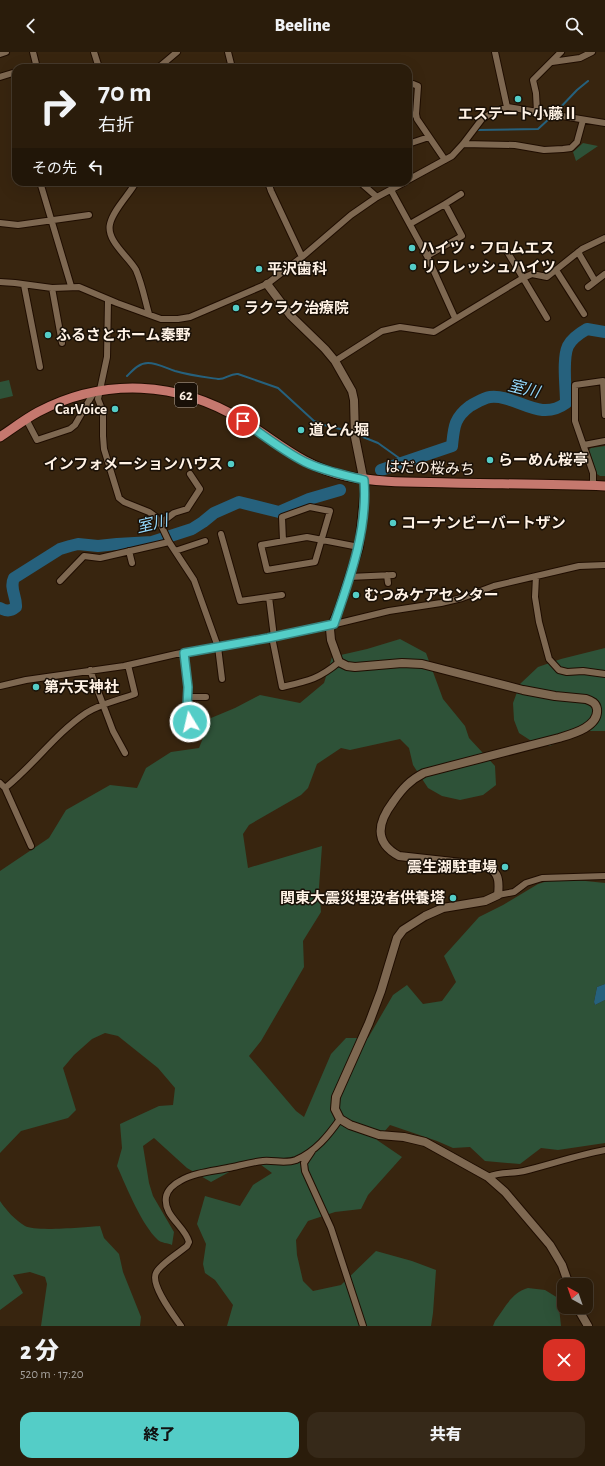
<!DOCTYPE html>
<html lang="ja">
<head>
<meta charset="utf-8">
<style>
  :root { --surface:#2a1c0b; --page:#362919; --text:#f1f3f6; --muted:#a5a19d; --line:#463a2c; --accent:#54cdc7 }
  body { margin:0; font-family:"Alegreya Sans","Noto Sans JP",sans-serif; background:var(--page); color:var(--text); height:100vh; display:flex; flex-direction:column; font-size:15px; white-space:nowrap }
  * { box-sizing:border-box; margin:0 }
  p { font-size:13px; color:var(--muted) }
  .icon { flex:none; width:22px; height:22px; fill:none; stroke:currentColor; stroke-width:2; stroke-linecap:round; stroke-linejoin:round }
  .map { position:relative; height:1274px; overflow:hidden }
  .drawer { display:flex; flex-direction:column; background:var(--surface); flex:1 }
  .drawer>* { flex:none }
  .guide { position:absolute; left:12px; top:12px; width:400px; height:122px; border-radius:12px; box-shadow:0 4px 16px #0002,0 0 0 1px var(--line); background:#2a1c0b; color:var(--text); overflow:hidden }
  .needle { width:26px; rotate:320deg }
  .fabs { position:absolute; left:557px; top:1226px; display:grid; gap:8px }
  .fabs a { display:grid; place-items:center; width:36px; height:36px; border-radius:8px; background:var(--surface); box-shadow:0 4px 16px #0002,0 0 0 1px var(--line); font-size:20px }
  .pin { position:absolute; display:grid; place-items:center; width:34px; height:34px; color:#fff; margin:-17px; border:2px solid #fff; border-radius:50%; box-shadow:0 1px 4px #0007 }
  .me { position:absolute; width:44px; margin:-22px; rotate:351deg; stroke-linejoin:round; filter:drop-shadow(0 0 3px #0008) }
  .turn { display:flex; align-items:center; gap:14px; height:84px; padding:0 20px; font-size:18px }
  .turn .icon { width:52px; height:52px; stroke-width:2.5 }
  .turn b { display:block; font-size:28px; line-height:34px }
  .then { display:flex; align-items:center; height:38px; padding:0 20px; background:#0003; gap:8px; font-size:15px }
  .round { display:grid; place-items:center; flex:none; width:42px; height:42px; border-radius:12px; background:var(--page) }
  .headline { display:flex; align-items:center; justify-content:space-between; height:68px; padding:0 20px }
  h1 { font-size:24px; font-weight:800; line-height:30px }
  .cta { display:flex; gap:8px; margin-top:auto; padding:8px 20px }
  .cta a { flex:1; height:46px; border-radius:12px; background:var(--accent); color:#111; font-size:16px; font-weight:800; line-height:46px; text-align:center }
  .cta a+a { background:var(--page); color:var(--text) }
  header { display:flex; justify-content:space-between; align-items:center; height:52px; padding:0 20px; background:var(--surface); font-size:18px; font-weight:800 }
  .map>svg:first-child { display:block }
</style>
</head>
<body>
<header><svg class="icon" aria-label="back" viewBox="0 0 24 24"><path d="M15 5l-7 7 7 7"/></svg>Beeline<svg class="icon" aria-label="search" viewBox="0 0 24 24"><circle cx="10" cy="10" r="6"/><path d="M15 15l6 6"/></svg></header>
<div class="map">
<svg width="605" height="1274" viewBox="0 0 605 1274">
  <rect width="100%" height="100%" fill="#38250f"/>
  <path fill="#2e5238" d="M583,91L598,94L576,109L573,100Z
    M9,328L13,344L0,347V330Z
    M605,394V424H600L597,422L589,398L591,396Z
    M400,587L426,601L443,647L465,674L469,686L495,714L496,733L483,743L460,748L442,744L428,736L413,713L409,696L400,687L350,698L341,696L317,712L308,736L301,743L249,773L243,782L248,816L322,794L319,835L321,860L303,889L304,915L261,989L249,1004L296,1059L304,1065L331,1002L346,986H368L393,943L407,933L423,952L442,949L456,930L444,904L479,865L503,853L538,832L557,826L605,831V932L597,935L594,950L595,953L605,948V1091L558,1098L541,1096L520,1112L485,1109L470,1095L453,1096L437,1089L390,1073L377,1088L402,1105L368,1143L361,1157L335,1160L308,1169L296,1188L297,1203L303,1229L313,1239L341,1233L376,1199L412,1209L436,1218L433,1261L431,1274H227L233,1253L215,1228L205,1221L203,1212L206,1192L197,1172L205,1144L240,1154L253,1133L272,1121L253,1107L211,1130L187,1116L154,1086L143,1094L149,1131L153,1144L174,1180L172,1193C168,1191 161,1191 158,1188C141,1172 127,1136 117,1114L122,1096L120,1072L159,1054L173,1053L175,1036L158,1016L118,984L105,981L92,987L74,1003L63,1016L76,1058L68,1066L21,1079L0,1101V819L49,786L66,758L110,733L137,736L146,716L171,700L199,696L211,666L235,656L260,643L300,651L324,631L332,605L367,597Z
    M605,596V679H581L550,694L536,692L519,681L514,668L513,651L520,632L538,615L561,607Z
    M0,1149C6,1158 15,1168 25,1174C35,1180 86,1175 100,1174L104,1186L119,1202L123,1220L141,1265L140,1274H41L47,1232L45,1225L30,1220L13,1223L23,1241L0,1258Z
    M528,1236L545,1238L558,1246L561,1274H493L495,1269C504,1257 512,1240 528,1236Z"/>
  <path fill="#26617d" d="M605,932V948L595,953L594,950L597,935Z"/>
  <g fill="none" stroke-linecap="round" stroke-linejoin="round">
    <path stroke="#26617d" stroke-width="2" d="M556,60L577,38L588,29
      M478,78L538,77L550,66
      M127,324C133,318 139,311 148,311C157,311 166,316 175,319C188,323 204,325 218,327C225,328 230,321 238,322L278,336L314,369L324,373L352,380
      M358,383L378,391L399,406L402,411"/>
    <path stroke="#26617d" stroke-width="12" d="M381,418L452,394C454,375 454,366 470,354C476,351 483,346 490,345C516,342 539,371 566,351C566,335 562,307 568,294C572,286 580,281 587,277L605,280
      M0,556C6,559 10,560 16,555C17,545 9,536 14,526L60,497L70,494L78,492L98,494L117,492L152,490L192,477L203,470L214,461L239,450L279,460L309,447L340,438"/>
    <defs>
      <path id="street" d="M33,0L37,16
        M94,0L99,16
        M228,0L232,16
        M495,0L507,55
        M0,2L6,0
        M552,10L580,6L592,0
        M158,16L177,0
        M0,25L16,20
        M408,32H413L418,34L416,62
        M537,60L536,41L533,28L561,0
        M408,63L416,62L417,67L445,108
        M408,92L429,85
        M463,92L515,93L544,98L563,97L571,96L577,90L583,68
        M408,128L452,104L463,92L482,67L490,62L507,55L605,71
        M40,130L71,234
        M136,130C129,143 113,158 110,172C106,189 129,205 136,218C142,232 145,248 149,262
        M268,130L271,139L302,205
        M360,130L377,145
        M391,138L427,204L455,266
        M445,152L461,142
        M0,171L18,173L89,163
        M410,172L445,152L462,184L427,204
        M505,196L547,266
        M578,200L595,229
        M556,218L584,262
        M0,230L15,231L52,236L79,235L117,251L161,267H178L190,265L267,232L302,205L351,163L377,145L405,130
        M24,233L40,315
        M588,235L605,222
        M52,236L62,291
        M108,248L107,305L98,347L103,360V384L104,397L119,446L124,450L149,460L156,465L161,473L169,490L194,528L218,595L222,627
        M335,309L382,279L400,275L434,280L523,226L532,222L547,225L582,197L605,186
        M26,367L37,388L70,377L75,373L94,340
        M584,393L605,389
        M593,433V421L575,369V333L603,329L605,363
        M161,471L174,461L187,457L200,437L190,422
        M221,482L240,549L282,543
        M283,489L282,465L310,455L330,459L315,510L267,518L261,493L307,485L359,495
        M129,499L132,511
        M175,499L205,489
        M387,523L388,531
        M536,524L535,545L539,570L549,607L559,618L567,620L583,619L605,622
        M349,525L393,523
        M60,529L84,504L100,506L169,490
        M269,545L274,585
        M272,585L282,635C308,629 319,627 339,610
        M184,601L188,635L187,656L190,670
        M90,618L113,679L125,701
        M0,634L26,628L124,614L176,602L323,575L389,559L441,551L462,546L494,534L579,514L605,513
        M187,645H206
        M0,731L5,736L31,794
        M5,736C34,713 55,682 86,661C100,652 119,648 135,642L128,613
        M498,843L514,840L526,831L542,826L605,824
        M312,1099L304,1111L305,1119L331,1176L363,1274
        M488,1125C501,1119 512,1122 524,1119C552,1112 578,1103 605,1098
        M181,1274C174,1264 150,1233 156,1221C160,1212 179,1201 187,1194L189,1190C185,1174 163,1164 166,1145C167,1138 174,1132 180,1129C195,1120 216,1119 233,1115C242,1113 253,1110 263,1109C274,1108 285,1112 296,1108C316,1099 328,1084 340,1067"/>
      <path id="secondary" d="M267,232L291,264L325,297L335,309L352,339L354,348L355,385L365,435L359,495L338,560L330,577L331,588L339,610L347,614L355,615L402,611L422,612L523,638L555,644L586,647C592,649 596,651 597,657C599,675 572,682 559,686L424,721C410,728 402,737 393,750C378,770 373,790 399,804L480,813C498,818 500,825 498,843L485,849L443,856L425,864L403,878L397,886L381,939L369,971L336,1045L335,1057L340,1067L350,1073L379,1083L404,1085L425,1090L488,1125L505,1140L550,1193L562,1213L569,1233
        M577,1255L588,1274"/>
      <path id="primary" d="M0,385C12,377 25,367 38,360C105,325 178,329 242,368C278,390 303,415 346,424C380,431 416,430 451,431C502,432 554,432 605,434"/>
    </defs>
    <use href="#street" stroke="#1f0d00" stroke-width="8"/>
    <use href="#secondary" stroke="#1f0d00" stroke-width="10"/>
    <use href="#primary" stroke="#1f0d00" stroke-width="11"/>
    <use href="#street" stroke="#7e6851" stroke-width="6"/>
    <use href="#secondary" stroke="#7e6851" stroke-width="8"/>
    <use href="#primary" stroke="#c5786e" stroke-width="9"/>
  </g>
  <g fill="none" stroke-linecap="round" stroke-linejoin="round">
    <defs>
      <path id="route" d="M190,670L187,656L188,635L184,601L268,586L334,572C350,526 368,477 364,428C344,423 324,419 305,410C283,399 263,383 243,369"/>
    </defs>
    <use href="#route" stroke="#378581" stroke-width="10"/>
    <use href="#route" stroke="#54cdc7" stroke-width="7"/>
  </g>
  <g fill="#54cdc7" stroke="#191007" stroke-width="1.5">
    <circle cx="518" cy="47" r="4"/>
    <circle cx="412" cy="196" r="4"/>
    <circle cx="413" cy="215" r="4"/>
    <circle cx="259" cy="217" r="4"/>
    <circle cx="236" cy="256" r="4"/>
    <circle cx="48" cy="283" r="4"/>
    <circle cx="115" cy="357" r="4"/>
    <circle cx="301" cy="378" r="4"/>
    <circle cx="490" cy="408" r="4"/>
    <circle cx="231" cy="412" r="4"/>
    <circle cx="393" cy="471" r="4"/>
    <circle cx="356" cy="543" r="4"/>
    <circle cx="36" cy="635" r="4"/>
    <circle cx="505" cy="815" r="4"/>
    <circle cx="453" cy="846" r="4"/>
  </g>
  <g text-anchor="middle" stroke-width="3" stroke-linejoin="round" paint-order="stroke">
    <rect fill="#191007" stroke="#baaea2" stroke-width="1" x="175" y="331" width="22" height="24" rx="3"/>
    <g font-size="14" font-weight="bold" fill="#fff2e5">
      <text x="186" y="348">62</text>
    </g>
    <g font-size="15" font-weight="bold" fill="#fff2e5" stroke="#191007" text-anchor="start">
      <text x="518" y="67" text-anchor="middle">エステート小藤Ⅱ</text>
      <text x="420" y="201">ハイツ・フロムエス</text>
      <text x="421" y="220">リフレッシュハイツ</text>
      <text x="267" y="222">平沢歯科</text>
      <text x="244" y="261">ラクラク治療院</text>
      <text x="56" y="288">ふるさとホーム秦野</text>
      <text x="107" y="362" text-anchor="end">CarVoice</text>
      <text x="309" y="383">道とん堀</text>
      <text x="498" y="413">らーめん桜亭</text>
      <text x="223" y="417" text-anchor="end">インフォメーションハウス</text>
      <text x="401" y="476">コーナンビーバートザン</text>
      <text x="364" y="548">むつみケアセンター</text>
      <text x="44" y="640">第六天神社</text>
      <text x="497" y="820" text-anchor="end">震生湖駐車場</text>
      <text x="445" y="851" text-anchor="end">関東大震災埋没者供養塔</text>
    </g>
    <g font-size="15" fill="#fff2e5" stroke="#191007">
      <text transform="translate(430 416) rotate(2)" y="5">はだの桜みち</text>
    </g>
    <g font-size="16" font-style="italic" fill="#92d6f9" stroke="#191007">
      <text transform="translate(524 336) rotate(14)" y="6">室川</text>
      <text transform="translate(152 471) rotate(-13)" y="6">室川</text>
    </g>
  </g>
</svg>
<div class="fabs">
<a><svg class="needle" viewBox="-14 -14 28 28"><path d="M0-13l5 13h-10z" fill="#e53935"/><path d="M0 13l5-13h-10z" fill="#a5a19d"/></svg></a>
</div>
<div class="pin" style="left:243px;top:369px;background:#d93025"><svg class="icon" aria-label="arrive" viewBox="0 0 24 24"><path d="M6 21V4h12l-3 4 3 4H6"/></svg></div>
<svg class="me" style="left:190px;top:670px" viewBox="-20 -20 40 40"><circle r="17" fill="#54cdc7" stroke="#fff" stroke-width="3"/><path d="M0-11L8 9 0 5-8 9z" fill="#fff"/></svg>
<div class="guide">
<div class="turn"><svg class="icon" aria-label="right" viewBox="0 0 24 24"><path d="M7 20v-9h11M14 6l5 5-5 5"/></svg><div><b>70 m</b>右折</div></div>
<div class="then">その先<svg class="icon" aria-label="left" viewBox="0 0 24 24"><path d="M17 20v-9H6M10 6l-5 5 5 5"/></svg></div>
</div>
</div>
<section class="drawer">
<div class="headline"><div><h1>2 分</h1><p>520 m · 17:20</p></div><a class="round" style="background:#d93025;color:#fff"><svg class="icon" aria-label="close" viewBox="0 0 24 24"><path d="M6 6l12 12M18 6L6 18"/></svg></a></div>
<div class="cta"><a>終了</a><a>共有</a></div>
</section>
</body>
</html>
